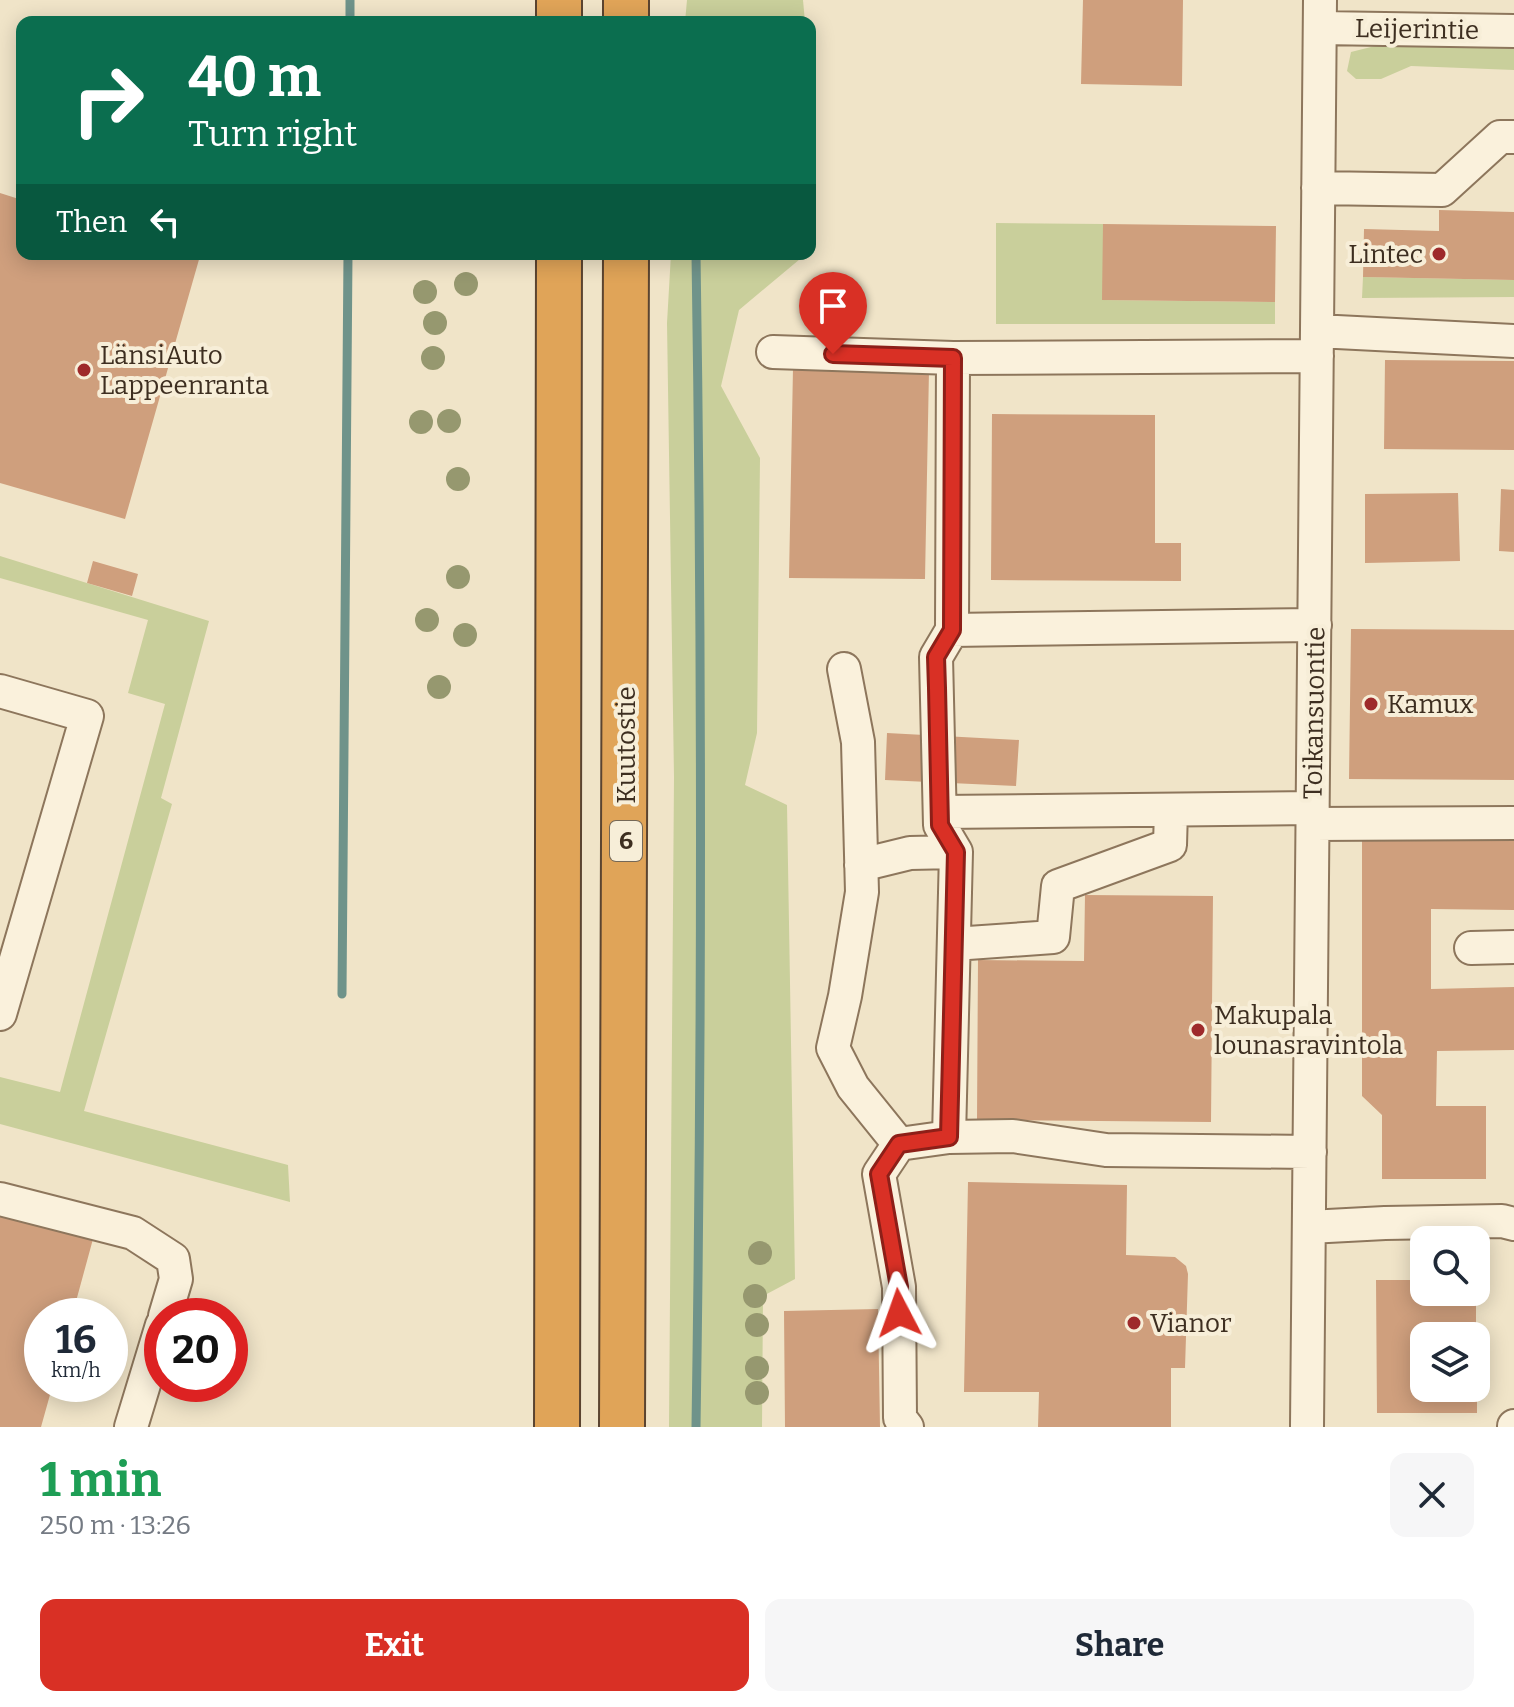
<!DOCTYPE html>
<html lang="en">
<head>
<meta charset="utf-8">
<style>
  :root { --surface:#fff; --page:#f6f6f7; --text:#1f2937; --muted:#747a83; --accent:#d93025 }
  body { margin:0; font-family:Bitter,serif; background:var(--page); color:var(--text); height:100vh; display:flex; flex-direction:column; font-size:30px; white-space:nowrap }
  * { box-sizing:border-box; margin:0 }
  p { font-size:26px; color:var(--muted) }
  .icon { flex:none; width:44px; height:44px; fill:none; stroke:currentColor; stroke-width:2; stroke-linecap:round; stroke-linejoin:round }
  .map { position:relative; height:1427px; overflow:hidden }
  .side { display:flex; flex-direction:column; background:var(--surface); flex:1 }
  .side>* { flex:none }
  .hud { position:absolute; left:16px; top:16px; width:800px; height:244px; border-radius:16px; box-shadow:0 4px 20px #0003; background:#0b6e4f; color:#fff; overflow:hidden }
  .controls { position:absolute; left:1410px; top:1226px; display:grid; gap:16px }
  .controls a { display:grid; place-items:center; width:80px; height:80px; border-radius:16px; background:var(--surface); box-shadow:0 4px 20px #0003; font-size:40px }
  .speed { position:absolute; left:24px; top:1298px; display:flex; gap:16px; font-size:40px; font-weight:700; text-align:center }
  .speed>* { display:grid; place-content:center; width:104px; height:104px; border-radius:50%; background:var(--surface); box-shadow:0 4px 20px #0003; line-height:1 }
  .speed small { font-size:20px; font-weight:400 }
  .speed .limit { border:12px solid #d22; background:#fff; color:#111 }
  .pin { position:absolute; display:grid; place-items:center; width:68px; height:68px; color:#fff; margin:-82px -34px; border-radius:50% 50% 50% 0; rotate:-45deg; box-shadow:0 0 8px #0007 }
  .pin .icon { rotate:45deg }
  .me { position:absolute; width:88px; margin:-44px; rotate:356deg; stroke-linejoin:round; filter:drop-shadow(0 0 6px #0008) }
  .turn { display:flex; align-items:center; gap:28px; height:168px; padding:0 40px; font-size:36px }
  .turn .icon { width:104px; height:104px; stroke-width:2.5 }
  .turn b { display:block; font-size:56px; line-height:68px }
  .then { display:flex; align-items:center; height:76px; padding:0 40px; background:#0003; gap:16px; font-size:30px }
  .round { display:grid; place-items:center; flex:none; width:84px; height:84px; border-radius:16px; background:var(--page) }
  .headline { display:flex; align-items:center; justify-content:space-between; height:136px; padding:0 40px }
  h1 { font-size:48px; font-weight:700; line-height:60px; color:#1e9e55 }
  .primary-button { display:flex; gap:16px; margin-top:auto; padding:16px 40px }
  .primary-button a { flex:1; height:92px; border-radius:16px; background:var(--accent); color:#fff; font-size:32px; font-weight:700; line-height:92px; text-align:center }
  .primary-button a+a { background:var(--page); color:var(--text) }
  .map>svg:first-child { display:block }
</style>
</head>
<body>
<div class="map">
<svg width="1514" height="1427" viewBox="0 0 1514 1427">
  <rect width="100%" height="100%" fill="#f0e4c8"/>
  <path fill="#c9cf9b" d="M687,0H803L805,22H685Z
    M1387,43L1514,47V70L1411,66L1381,79H1356L1347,71L1351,52Z
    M810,70L815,123L810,199Z
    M996,223L1103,224V300L1275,302V324H996Z
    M671,254H806L739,310L721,386L760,458L757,733L745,785L787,805L795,1279L763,1296L762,1427H669L674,777L667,323Z
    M1363,277L1514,280V297L1362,298Z
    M0,556L209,621L161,798L172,804L84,1111L288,1165L290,1202L0,1124V1077L60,1092L165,704L128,693L148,620L0,578Z"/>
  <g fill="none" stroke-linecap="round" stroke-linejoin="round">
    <path stroke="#6f938a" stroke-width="9" d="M350,22V0
      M342,994L348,254
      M696,1427C702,1036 702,645 696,254"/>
  </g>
  <path fill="#cf9f7d" d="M1083,0H1183L1182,86L1081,84Z
    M0,193L22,200V254L200,256L125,519L0,483Z
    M1439,210L1514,212V280L1363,277L1364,229L1439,231Z
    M1103,224L1276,226L1275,302L1102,300Z
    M1385,360L1514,361V450L1384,449Z
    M793,368L929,370L925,579L789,578Z
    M992,414L1155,415V543H1181V581L991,580Z
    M1501,489L1514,490V552L1499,551Z
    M1458,493L1460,561L1365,563V494Z
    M93,561L138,574L132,596L87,583Z
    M1351,629L1514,630V780L1349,779Z
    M887,733L1019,740L1016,786L885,780Z
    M1362,831L1514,833V910L1431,909V989L1514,987V1050L1437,1051L1436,1106H1486V1179H1382V1115L1362,1096Z
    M1085,895L1213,896L1211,1122L977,1120L978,960L1084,961Z
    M968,1182L1127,1185L1126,1255L1175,1257L1186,1266L1188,1274L1185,1368H1171V1427H1038L1039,1392H964Z
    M0,1214L93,1239L72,1316H42V1384H53L41,1427H0Z
    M1376,1280H1424V1292H1476V1336H1424V1388H1477V1413H1377Z
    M878,1309L880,1427H785L784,1311Z"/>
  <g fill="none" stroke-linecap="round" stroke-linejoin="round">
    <defs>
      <path id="minor" d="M1320,28L1514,31
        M1318,188L1442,190L1500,137H1514
        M1317,331L1514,341
        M773,352L953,358
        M952,630L953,358L1317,356
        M844,669L858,742L862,892L845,996L833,1048L853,1087L899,1144
        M0,691L87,716L0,1014
        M940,812L1312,808
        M1313,824L1514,823
        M861,865L910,853L956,852
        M954,944L1053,937L1058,886L1170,845L1171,810
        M1471,948L1514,947
        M1310,1152L1106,1150L1013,1136L949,1137L956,852L940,825L936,657L952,630L1315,625
        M0,1199L133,1233L173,1259L176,1279L165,1316
        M1309,1227L1385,1223L1502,1221L1514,1224
        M131,1427L162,1325
        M907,1427L900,1418L899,1287L879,1174L899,1144L949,1137
        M1307,1427L1320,0
        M1514,1427V1426"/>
      <path id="highway" d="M559,0V22
        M626,0V22
        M557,1427L559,254
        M622,1427L626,254"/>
    </defs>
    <use href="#minor" stroke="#8d765c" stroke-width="36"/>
    <use href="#highway" stroke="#5b4430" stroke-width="48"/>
    <use href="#minor" stroke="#faf1dc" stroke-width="32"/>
    <use href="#highway" stroke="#e0a458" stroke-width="44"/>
  </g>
  <g fill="#96986f">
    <circle cx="466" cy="284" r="12"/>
    <circle cx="425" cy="292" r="12"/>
    <circle cx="435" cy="323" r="12"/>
    <circle cx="433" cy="358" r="12"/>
    <circle cx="449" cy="421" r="12"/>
    <circle cx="421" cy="422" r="12"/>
    <circle cx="458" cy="479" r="12"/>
    <circle cx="458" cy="577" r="12"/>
    <circle cx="427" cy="620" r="12"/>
    <circle cx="465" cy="635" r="12"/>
    <circle cx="439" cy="687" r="12"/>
    <circle cx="760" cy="1253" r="12"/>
    <circle cx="755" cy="1296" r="12"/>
    <circle cx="757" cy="1325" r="12"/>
    <circle cx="757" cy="1368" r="12"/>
    <circle cx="757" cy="1393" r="12"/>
  </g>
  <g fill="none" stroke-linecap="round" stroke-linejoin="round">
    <defs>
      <path id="route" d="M833,354L953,358L952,630L936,657L937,688L940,825L956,852L949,1137L899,1144L879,1174L899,1287V1313"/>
    </defs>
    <use href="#route" stroke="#8d1f18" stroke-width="20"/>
    <use href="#route" stroke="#d93025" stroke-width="14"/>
  </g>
  <g fill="#9e2a2b" stroke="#f7eed8" stroke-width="3">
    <circle cx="1439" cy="254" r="8"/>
    <circle cx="84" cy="370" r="8"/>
    <circle cx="1371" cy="704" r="8"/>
    <circle cx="1198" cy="1030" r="8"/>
    <circle cx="1134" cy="1323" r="8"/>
  </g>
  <g text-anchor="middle" stroke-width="8" stroke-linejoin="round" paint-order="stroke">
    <rect fill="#f7eed8" stroke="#756857" stroke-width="2" x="610" y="821" width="32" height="40" rx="6"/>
    <g font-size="24" font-weight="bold" fill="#3d2e20">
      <text x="626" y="849">6</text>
    </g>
    <g font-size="26" fill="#3d2e20" stroke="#f7eed8">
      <text transform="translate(1417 29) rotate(1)" y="9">Leijerintie</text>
      <text transform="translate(1314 713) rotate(-89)" y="9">Toikansuontie</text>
      <text transform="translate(626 745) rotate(-90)" y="9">Kuutostie</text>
    </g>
    <g font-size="26" fill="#3d2e20" stroke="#f7eed8" text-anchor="start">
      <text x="1423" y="263" text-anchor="end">Lintec</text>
      <text x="100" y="364">LänsiAuto<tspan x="100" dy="30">Lappeenranta</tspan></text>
      <text x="1387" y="713">Kamux</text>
      <text x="1214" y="1024">Makupala<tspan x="1214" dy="30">lounasravintola</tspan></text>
      <text x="1150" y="1332">Vianor</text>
    </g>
  </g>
</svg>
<div class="controls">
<a><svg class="icon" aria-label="search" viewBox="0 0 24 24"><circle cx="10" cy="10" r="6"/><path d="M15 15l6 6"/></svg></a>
<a><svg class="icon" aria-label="layers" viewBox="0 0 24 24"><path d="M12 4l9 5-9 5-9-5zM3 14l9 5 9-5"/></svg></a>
</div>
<div class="speed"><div>16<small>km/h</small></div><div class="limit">20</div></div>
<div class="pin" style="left:833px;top:354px;background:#d93025"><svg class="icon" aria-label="arrive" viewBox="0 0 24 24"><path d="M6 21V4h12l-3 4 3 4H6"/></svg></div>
<svg class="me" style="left:899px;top:1313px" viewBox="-20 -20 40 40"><path d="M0-17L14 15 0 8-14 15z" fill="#d93025" stroke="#fff" stroke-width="4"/></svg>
<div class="hud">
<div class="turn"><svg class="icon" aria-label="right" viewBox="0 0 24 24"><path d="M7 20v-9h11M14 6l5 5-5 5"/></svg><div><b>40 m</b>Turn right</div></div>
<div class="then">Then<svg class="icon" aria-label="left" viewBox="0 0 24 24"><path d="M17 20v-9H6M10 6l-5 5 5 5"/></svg></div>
</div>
</div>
<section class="side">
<div class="headline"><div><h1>1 min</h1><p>250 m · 13:26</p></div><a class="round"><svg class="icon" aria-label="close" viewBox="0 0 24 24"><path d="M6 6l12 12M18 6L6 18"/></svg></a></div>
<div class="primary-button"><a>Exit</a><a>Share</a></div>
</section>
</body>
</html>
